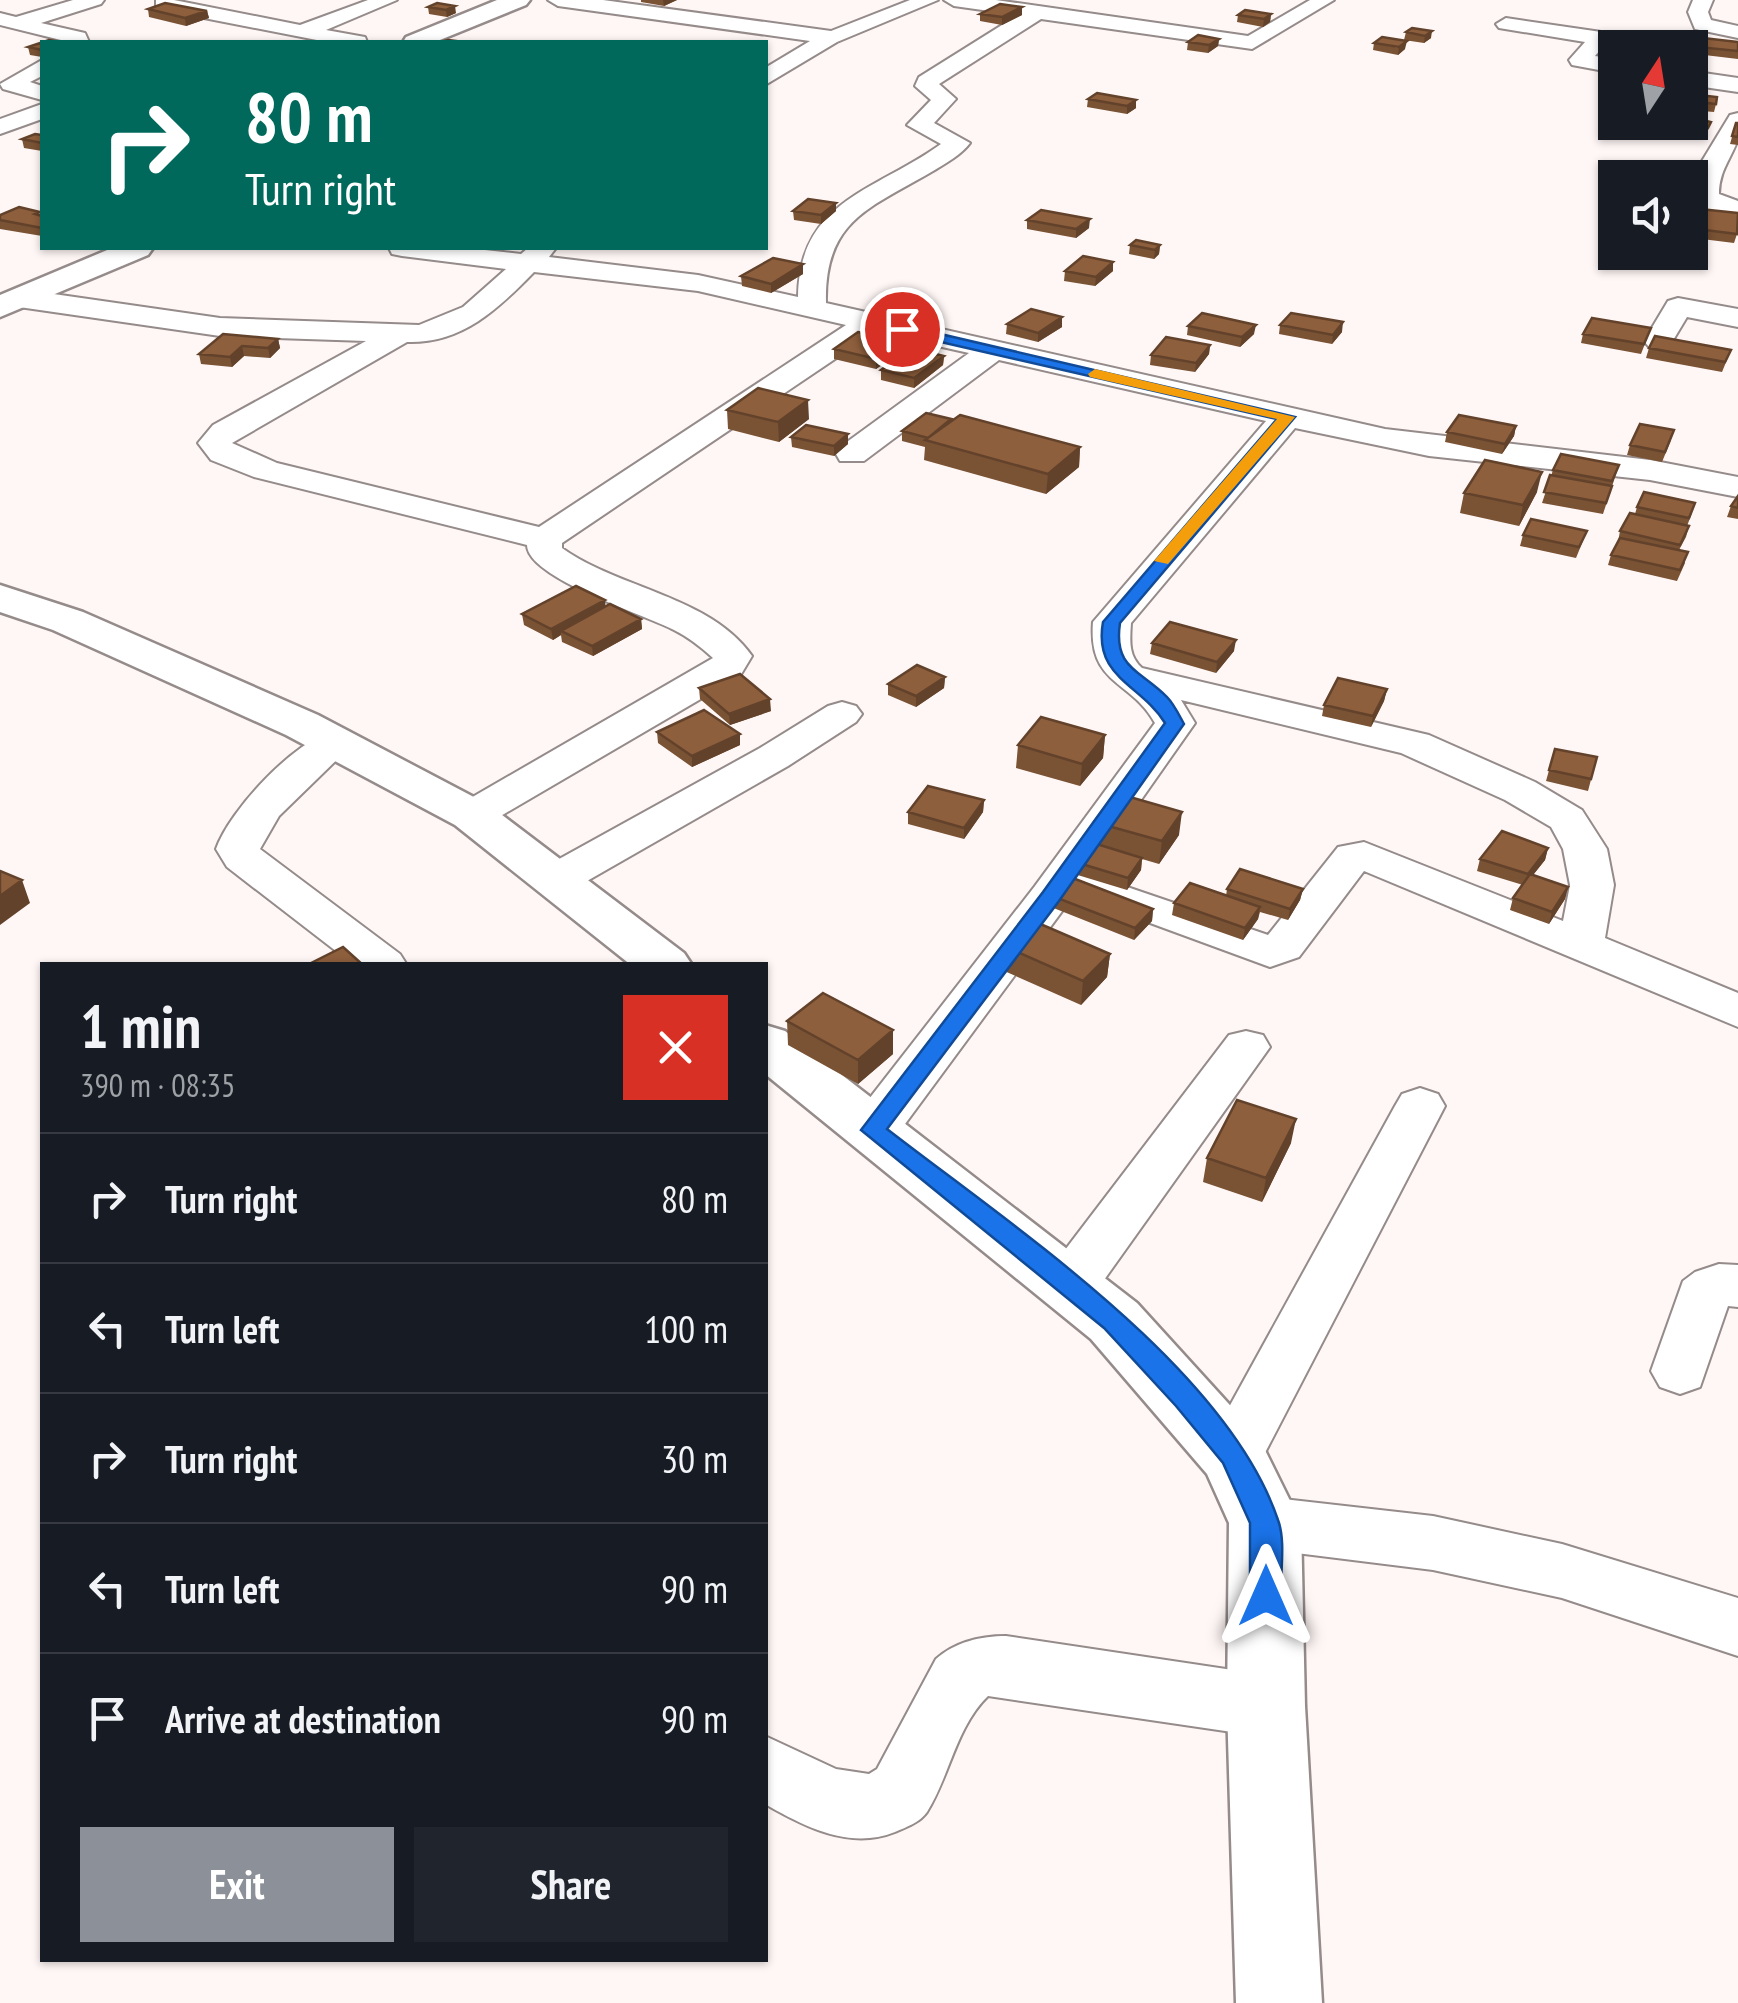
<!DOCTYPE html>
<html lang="en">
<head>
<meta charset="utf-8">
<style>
  :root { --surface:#171b24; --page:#20242c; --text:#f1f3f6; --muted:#9ea1a6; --line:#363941; --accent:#8c9099 }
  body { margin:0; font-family:"PT Sans Narrow",sans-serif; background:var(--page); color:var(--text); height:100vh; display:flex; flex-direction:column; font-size:38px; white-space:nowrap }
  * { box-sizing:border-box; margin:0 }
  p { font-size:32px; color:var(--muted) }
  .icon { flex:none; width:55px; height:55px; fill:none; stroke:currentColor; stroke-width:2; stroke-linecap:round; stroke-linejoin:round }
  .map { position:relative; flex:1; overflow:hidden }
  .side { position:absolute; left:40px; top:962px; width:728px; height:1000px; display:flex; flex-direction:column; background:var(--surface); border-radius:0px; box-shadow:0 2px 8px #0004 }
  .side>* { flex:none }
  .guide { position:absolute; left:40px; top:40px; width:728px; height:210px; border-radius:0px; box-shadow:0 2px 8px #0004; background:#00695c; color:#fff; overflow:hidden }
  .needle { width:65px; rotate:12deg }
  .controls { position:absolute; left:1598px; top:30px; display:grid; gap:20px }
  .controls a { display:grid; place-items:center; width:110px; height:110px; border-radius:0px; background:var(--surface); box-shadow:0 2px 8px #0004; font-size:50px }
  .pin { position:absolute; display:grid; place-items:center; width:85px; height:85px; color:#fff; margin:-42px; border:5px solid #fff; border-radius:50%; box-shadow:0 2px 10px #0007 }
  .me { position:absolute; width:110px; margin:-55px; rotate:0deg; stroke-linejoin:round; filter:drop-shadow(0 0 8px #0008) }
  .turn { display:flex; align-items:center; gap:35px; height:210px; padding:0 40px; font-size:45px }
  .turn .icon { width:130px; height:130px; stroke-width:2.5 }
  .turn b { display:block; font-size:70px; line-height:85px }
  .round { display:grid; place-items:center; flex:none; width:105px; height:105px; border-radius:0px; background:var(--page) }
  .summary { display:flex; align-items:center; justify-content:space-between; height:170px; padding:0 40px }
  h1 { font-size:60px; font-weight:700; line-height:75px }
  .cta { display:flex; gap:20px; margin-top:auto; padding:20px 40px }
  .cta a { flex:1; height:115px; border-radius:0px; background:var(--accent); color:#fff; font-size:40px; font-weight:700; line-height:115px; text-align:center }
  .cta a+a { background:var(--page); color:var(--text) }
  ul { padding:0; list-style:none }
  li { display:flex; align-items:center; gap:30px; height:130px; padding:0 40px; border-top:2px solid var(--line) }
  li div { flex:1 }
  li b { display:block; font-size:38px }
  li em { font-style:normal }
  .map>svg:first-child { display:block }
</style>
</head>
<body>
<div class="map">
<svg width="1738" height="2003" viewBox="0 0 1738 2003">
  <rect width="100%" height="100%" fill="#fff7f6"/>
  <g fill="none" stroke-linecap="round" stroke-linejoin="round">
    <defs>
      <path id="street" d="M73,0H104L101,4L41,23L85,33L89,42H69L0,25V13L16,17Z
        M156,0H174L300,25L368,0H397L326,30L365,37L367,42H327L163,10L156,8Z
        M548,0H603L831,31L910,0H938L837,42L765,85V68L810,41L558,6Z
        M944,0H996L1248,36L1310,0H1334L1252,49L1041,19L939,84L956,99L934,123L970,143C961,155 946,163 933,171C870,208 824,220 826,303L1385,429L1650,460L1738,477V497L1650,480L1429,456L1295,428L1131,623C1130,640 1128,656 1142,668L1429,735L1535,782L1582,810L1607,849L1614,885L1605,938L1738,993V1027L1364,871L1299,957L1270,967L1074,895L891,1143L873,1148L855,1143L848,1130L855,1117L1035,886L1155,723C1131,679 1088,686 1093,622L1266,421L999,360L864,461H840L836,454L840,447L969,353L875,332L562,543V548C619,589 710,596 752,656L740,676L487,824L472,828L457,824L451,815L457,806L713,658C701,647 688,637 674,630C646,615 527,578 527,545L254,477L211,460L198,443L213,425L366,341L220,336L19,307L9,304L5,298L9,292L19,289L220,318L419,325L463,307L506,269L402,256L392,254L389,248H467L521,254L528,248H556L549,257L698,275L798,297C799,200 876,191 941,144L907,125L931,100L915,86L919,77L1018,15L954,6ZM534,272L698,291L846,325L539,527L277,463L232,443L407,342C462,344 499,308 534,272ZM1181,700L1401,753L1505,800L1551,827L1563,849L1570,885L1563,921L1364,842L1338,847L1268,935L1089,874L1195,723Z
        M1693,0H1713L1708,12L1711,20L1738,26V38L1695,29L1688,12Z
        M1506,18L1608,33L1611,38L1595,56L1615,59V73L1572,65L1569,60L1585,42L1499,28L1496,24Z
        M42,60V76L30,82L42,86V100L3,89L0,84Z
        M1690,71L1738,78V92L1690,85Z
        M42,104V119L0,134V119Z
        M1738,113C1738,120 1738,132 1738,139C1731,159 1719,171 1719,194L1738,201V217L1706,209L1693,197L1699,166L1730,115Z
        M1678,298L1738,309V327L1687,317L1669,347H1649L1644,341L1668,301Z
        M842,702L856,706L862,714L856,722L788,766L573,889L557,892L541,889L535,879L541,869L760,748L828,706Z
        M334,731L348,734L354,743L279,816L260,849L400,954L407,965H354L227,867L216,849C230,810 294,741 334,731Z
        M1246,1031L1263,1035L1270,1047L1089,1301L1069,1307L1049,1301L1041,1286L1049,1271L1229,1035Z
        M1420,1088L1438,1094L1445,1106L1254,1474L1233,1481L1212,1474L1203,1456L1212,1438L1395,1106L1402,1094Z
        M1719,1264L1738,1265V1307L1728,1306L1700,1387L1680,1394L1660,1387L1651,1371L1683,1281L1695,1272Z
        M1265,1497L1433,1516L1562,1544L1738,1598V1656L1562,1598L1433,1570L1265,1549L1243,1542L1234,1523L1243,1504Z
        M1006,1636L1266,1675L1290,1684L1299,1706L1290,1728L1266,1737L988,1696C956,1727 950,1775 927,1812C920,1822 907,1827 895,1832C850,1850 805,1827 765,1804V1736L836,1769L869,1774L877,1769L936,1659C955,1642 981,1636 1006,1636Z"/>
      <path id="secondary" d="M497,0H530L526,5L435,42H403L406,37Z
        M112,248H153L148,255L0,317V295Z
        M0,585L83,612L318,715L489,805L684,953L692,965H631L455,825L286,735L53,630L0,612Z
        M765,1025L785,1031L1137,1303L1258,1436L1301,1523L1305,1706L1322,2003H1236L1227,1706L1229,1523L1207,1474L1091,1339L765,1074Z"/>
    </defs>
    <use href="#street" stroke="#948b8a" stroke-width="4"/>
    <use href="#secondary" stroke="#948b8a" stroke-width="5"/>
    <use href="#street" fill="#fff" fill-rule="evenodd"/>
    <use href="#secondary" fill="#fff" fill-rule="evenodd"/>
  </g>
  <path fill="#7a5234" d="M641,0H677L664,6L641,2Z
    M437,3L456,13L447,17L429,14L428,7Z
    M148,9L207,11L209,18L186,26L149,17Z
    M980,14L1022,15L1002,25L980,21Z
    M1271,14L1270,22L1263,27L1237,22L1238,15Z
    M1412,28L1431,38L1424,43L1404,40L1406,32Z
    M1219,39L1218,46L1208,53L1187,50L1188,42Z
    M42,42V57L30,55L28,47Z
    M1738,42V59L1696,54L1698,47Z
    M1374,43L1405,49L1398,55L1373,50Z
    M1690,94L1716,104L1714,112L1690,110Z
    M1088,99L1136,100V108L1127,114L1087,107Z
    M1657,122H1711L1706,136L1655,129Z
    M1736,123H1738V145L1730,144Z
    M42,135V151L24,148L22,139Z
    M836,203V211L821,224L794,220L793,211Z
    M1700,209L1737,234L1734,243L1694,238Z
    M0,215L42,216V236L0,229Z
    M1027,220L1089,228L1076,238L1027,229Z
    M1130,245H1160L1159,254L1154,259L1129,254Z
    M1113,262V271L1095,286L1064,281L1065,271Z
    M803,264V274L771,293L742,286L741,276Z
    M1007,324L1062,327L1038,342L1006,334Z
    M1280,325L1342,332L1332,344L1279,334Z
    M1188,326L1254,334L1240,347L1187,335Z
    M1651,328L1641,354L1581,343L1583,334Z
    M278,339L280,348L270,358L244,356L232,367L201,364L199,354Z
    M901,342V352L876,369L834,359V349Z
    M1210,345L1209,354L1195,372L1150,365L1151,355Z
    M1649,348L1731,350L1722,372L1646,358Z
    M944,356L943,365L914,388L881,380V370Z
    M727,410L809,419L779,442L728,429Z
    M951,421L1080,447L1079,467L1046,494L924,460L925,447L902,441V431Z
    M1516,426L1514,436L1502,454L1445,442L1447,432Z
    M848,434V444L834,456L792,447L791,437Z
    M1671,440L1662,462L1627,455L1630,445Z
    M1619,465L1603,514L1542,503L1553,470Z
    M1537,492L1519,526L1460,513L1464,493Z
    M1738,496V519L1727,517L1731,506Z
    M1637,507L1692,513L1687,526H1689L1686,537L1679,550L1685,563L1677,581L1608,565L1611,555L1618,542L1620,531L1635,514Z
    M1587,531L1576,558L1520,546L1523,535Z
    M522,614L641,619L642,629L593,656L562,642L561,635L553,640L524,625Z
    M1152,643L1234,651L1216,673L1150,654Z
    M945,677L944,688L916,707L888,695V684Z
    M699,688L771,711L730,725L700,699Z
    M1387,689L1384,701L1371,727L1322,716L1324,705Z
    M657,732L740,745L692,767L658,743Z
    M1105,735L1103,758L1080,786L1016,768L1018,745Z
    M1555,749L1597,757L1588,791L1546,781Z
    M984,800L983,812L964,839L908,824V812Z
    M1094,822L1179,835L1159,864L1142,859L1141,870L1127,890L1071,873L1072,861L1093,843Z
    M1548,848L1545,860L1533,875L1568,887L1565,899L1549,924L1510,910L1513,898L1523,885L1477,871L1480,859Z
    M1227,889H1303L1300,900L1288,920L1260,912L1258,919L1243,940L1172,915L1174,903L1226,896Z
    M1052,896L1153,909L1152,921L1134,940L1051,907Z
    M1004,946L1110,954L1107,977L1081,1005L1002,970Z
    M787,1021L893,1030V1054L858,1084L788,1045Z
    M1291,1143L1262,1202L1203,1182L1207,1158Z"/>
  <path fill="#63422b" d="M663,0H677L664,6Z
    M455,6L456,13L447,17L446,10Z
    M1022,7V15L1002,25V17Z
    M207,11L209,18L186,26L185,18Z
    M1271,14L1270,22L1263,27L1264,19Z
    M1432,31L1431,38L1424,43L1425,36Z
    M1219,39L1218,46L1208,53L1209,45Z
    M1407,41L1405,49L1398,55L1399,47Z
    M1136,100V108L1127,114V106Z
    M836,203V211L821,224V215Z
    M1090,219L1089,228L1076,238V229Z
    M1160,245L1159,254L1154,259L1155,250Z
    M1113,262V271L1095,286L1096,277Z
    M803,264V274L771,293V284Z
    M1062,317V327L1038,342V333Z
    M1343,322L1342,332L1332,344L1333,335Z
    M1256,325L1254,334L1240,347L1242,337Z
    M278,339L280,348L270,358L268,348Z
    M901,342V352L876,369V359Z
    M1210,345L1209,354L1195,372L1196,363Z
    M242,346L244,356L232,367L230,357Z
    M944,356L943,365L914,388V378Z
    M808,400L809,419L779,442L778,422Z
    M1516,426L1514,436L1502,454L1505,444Z
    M848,434V444L834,456V446Z
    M1080,447L1079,467L1046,494L1048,474Z
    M1542,472L1537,492L1519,526L1523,505Z
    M605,600L606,611L561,631V635L553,640L551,629Z
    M641,619L642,629L593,656L592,646Z
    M1236,640L1234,651L1216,673L1217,662Z
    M945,677L944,688L916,707V696Z
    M1387,689L1384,701L1371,727L1373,716Z
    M770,699L771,711L730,725L729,714Z
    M740,734V745L692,767V756Z
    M1105,735L1103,758L1080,786L1082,764Z
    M984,800L983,812L964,839V828Z
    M1182,812L1179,835L1159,864L1162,841Z
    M1548,848L1545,860L1525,885L1528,874Z
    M1142,858L1141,870L1127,890L1128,878Z
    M22,880L30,903L0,925V896Z
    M1568,887L1565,899L1549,924L1552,912Z
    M1303,889L1300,900L1288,920L1290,909Z
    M1260,907L1258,919L1243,940L1245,928Z
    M1153,909L1152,921L1134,940L1135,928Z
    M1110,954L1107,977L1081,1005L1083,981Z
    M893,1030V1054L858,1084V1060Z
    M1296,1119L1291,1143L1262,1202L1266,1178Z"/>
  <path fill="#8e5f3d" stroke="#63422b" stroke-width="2.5" d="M165,3L207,11L185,18L148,9Z
    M437,3L455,6L446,10L428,7Z
    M1000,4L1022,7L1002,17L980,14Z
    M1245,10L1271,14L1264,19L1238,15Z
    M1412,28L1432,31L1425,36L1406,32Z
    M1198,35L1219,39L1209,45L1188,42Z
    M1382,37L1407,41L1399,47L1374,43Z
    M1703,38L1738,42V51L1698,47Z
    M49,40L61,42H42V50L28,47Z
    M448,40L464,42H440Z
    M1627,40L1668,44L1667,48H1626Z
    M1097,93L1136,100L1127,106L1088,99Z
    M1690,94L1717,97L1716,104L1690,101Z
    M1690,117L1711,122L1708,128L1668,122H1690Z
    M1736,123H1738V137L1732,136Z
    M35,134L42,135V143L22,139Z
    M808,199L836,203L821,215L793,211Z
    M19,207L40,212L35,214L42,216V228L0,220V215Z
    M1700,209L1738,213L1737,234L1697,229Z
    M1041,210L1090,219L1076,229L1027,220Z
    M1136,240L1160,245L1155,250L1130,245Z
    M1083,256L1113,262L1096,277L1065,271Z
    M773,258L803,264L771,284L741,276Z
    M1031,309L1062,317L1038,333L1007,324Z
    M1202,313L1256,325L1242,337L1188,326Z
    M1291,313L1343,322L1333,335L1280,325Z
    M1592,318L1651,328L1644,344L1583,334Z
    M858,332L901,342L876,359L834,349Z
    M223,334L278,339L268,348L242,346L230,357L199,354Z
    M1655,336L1731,350L1725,362L1649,348Z
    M1166,337L1210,345L1196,363L1151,355Z
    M912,348L944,356L914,378L881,370Z
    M758,388L808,400L778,422L727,410Z
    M926,413L951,419L928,438L902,431Z
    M960,415L1080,447L1048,474L925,440Z
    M1459,415L1516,426L1505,444L1447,432Z
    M1640,424L1674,430L1665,452L1630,445Z
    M806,425L848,434L834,446L791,437Z
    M1561,454L1619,465L1612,481L1553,470Z
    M1485,460L1542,472L1523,505L1464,493Z
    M1550,475L1612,486L1606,503L1544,492Z
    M1644,492L1695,503L1689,518L1637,507Z
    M1738,496V508L1731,506Z
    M1630,513L1689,526L1680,545L1620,531Z
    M1531,519L1587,531L1579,547L1523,535Z
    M1620,538L1688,552L1680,570L1611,555Z
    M576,586L605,600L551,629L522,614Z
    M610,604L641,619L592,646L561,631Z
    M1170,622L1236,640L1217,662L1152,643Z
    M917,665L945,677L916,696L888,684Z
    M740,674L770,699L729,714L699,688Z
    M1338,678L1387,689L1373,716L1324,705Z
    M704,710L740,734L692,756L657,732Z
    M1041,717L1105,735L1082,764L1018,745Z
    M1555,749L1597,757L1591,779L1549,770Z
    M928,786L984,800L964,828L908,812Z
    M1116,793L1182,812L1162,841L1094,822Z
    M1502,831L1548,848L1528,874L1480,859Z
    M1087,841L1142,858L1128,878L1072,861Z
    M1240,869L1303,889L1290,909L1227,889Z
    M0,871L22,880L0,896Z
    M1530,874L1568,887L1552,912L1513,898Z
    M1070,877L1153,909L1135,928L1052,896Z
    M1190,883L1260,907L1245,928L1174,903Z
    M1031,920L1110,954L1083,981L1004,946Z
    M343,947L363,965H307Z
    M823,993L893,1030L858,1060L787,1021Z
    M1237,1100L1296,1119L1266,1178L1207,1158Z"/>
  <path fill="#1a73e8" stroke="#114b97" stroke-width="2.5" d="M902,325L1295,417L1120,623C1113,669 1141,670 1167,697C1174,704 1179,715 1184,724L1059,901L887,1129C1012,1226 1227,1368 1278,1520C1286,1541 1280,1573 1281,1596L1276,1606L1266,1610L1255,1606L1250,1596V1523L1223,1463L1176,1406L1104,1328L861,1130L1043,892L1165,723C1141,684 1093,678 1103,622L1277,419L897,332V326Z"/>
  <path fill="#f59e0b" d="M1095,369L1295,417L1168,564L1154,561L1277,419L1090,377L1088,374Z"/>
</svg>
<div class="controls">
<a><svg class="needle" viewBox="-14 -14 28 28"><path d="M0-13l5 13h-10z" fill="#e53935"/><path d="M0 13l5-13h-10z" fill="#9ea1a6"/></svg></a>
<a><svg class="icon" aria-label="sound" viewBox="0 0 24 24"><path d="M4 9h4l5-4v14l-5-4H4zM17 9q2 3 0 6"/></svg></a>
</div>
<div class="pin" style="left:902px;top:329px;background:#d93025"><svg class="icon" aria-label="arrive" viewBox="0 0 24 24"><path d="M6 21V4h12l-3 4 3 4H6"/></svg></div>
<svg class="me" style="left:1266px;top:1596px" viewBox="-20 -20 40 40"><path d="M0-17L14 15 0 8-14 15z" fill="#1a73e8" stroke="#fff" stroke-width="4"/></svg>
<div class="guide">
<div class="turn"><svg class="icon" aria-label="right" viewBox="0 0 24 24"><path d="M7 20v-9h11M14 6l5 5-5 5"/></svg><div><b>80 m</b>Turn right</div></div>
</div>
<section class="side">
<div class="summary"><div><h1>1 min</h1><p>390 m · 08:35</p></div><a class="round" style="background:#d93025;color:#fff"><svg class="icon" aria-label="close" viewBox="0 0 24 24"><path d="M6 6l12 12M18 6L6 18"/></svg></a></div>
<ul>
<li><svg class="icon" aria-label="right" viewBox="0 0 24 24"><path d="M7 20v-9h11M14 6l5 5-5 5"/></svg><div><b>Turn right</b></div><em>80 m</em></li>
<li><svg class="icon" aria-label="left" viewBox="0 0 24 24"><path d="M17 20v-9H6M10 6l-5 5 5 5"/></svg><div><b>Turn left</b></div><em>100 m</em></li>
<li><svg class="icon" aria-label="right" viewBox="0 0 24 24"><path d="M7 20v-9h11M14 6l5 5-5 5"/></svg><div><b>Turn right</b></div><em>30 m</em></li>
<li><svg class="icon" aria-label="left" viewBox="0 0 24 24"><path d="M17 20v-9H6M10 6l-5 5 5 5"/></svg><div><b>Turn left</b></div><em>90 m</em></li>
<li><svg class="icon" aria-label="arrive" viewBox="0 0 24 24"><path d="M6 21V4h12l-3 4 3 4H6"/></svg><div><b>Arrive at destination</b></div><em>90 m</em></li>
</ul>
<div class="cta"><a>Exit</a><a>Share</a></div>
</section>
</div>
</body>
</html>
